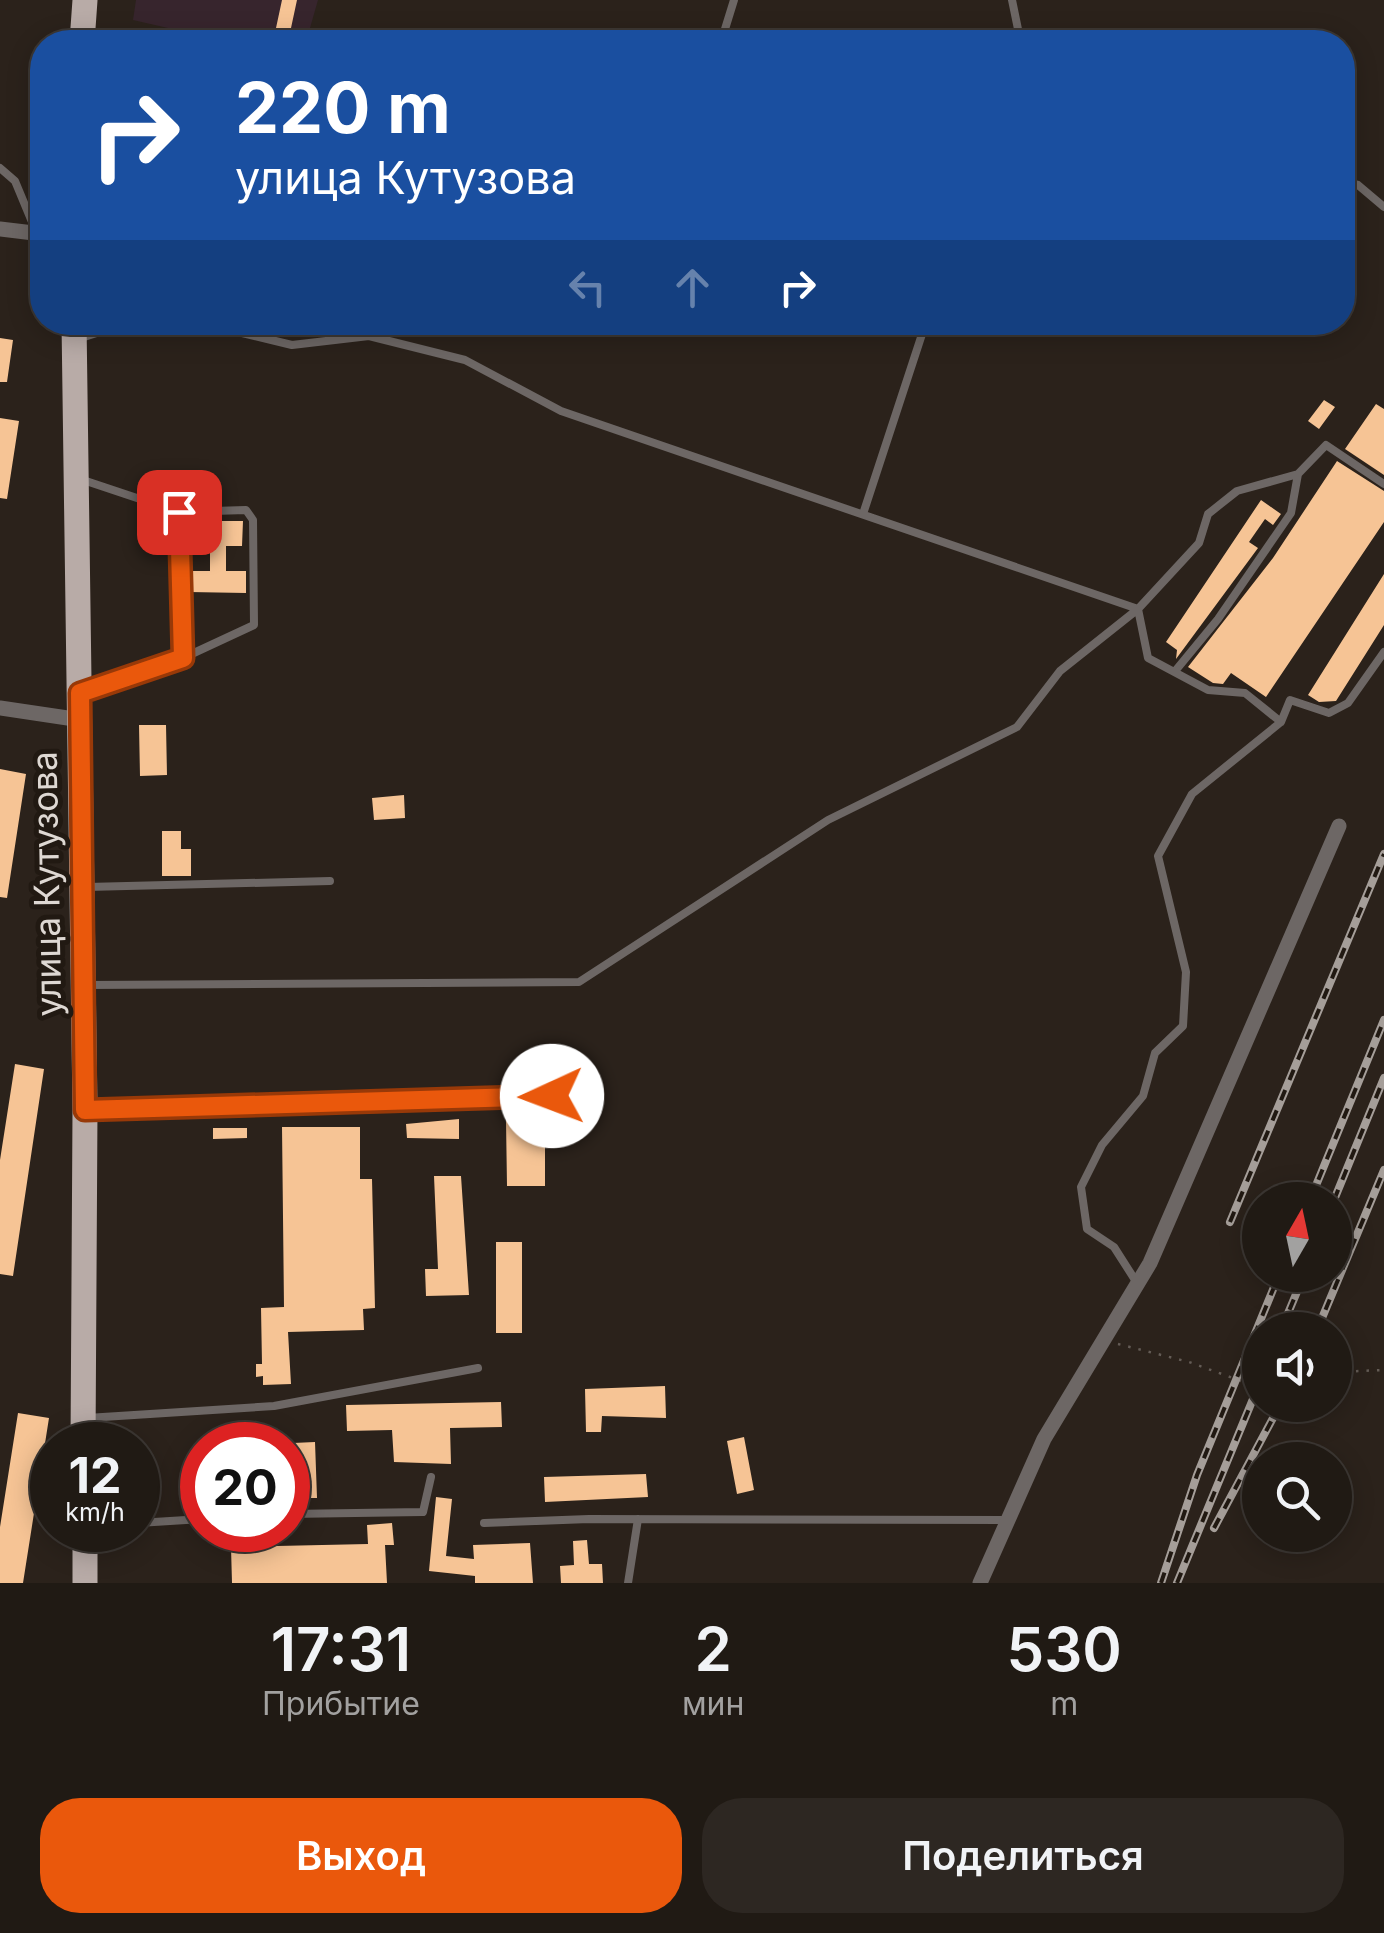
<!DOCTYPE html>
<html lang="ru">
<head>
<meta charset="utf-8">
<style>
  :root { --surface:#201a14; --page:#2d2722; --text:#f1f3f6; --muted:#a2a1a0; --line:#3d3834; --accent:#ea580c }
  body { margin:0; font-family:Inter,sans-serif; background:var(--page); color:var(--text); height:100vh; display:flex; flex-direction:column; font-size:38px; white-space:nowrap }
  * { box-sizing:border-box; margin:0 }
  p { font-size:32px; color:var(--muted) }
  .icon { flex:none; width:55px; height:55px; fill:none; stroke:currentColor; stroke-width:2; stroke-linecap:round; stroke-linejoin:round }
  .map { position:relative; height:1583px; overflow:hidden }
  .side { display:flex; flex-direction:column; background:var(--surface); flex:1 }
  .side>* { flex:none }
  .hud { position:absolute; left:30px; top:30px; width:1325px; height:305px; border-radius:40px; box-shadow:0 5px 25px #0003,0 0 0 2px var(--line); background:#1a4fa0; color:#fff; overflow:hidden }
  .needle { width:65px; rotate:9deg }
  .buttons { position:absolute; left:1242px; top:1182px; display:grid; gap:20px }
  .buttons a { display:grid; place-items:center; width:110px; height:110px; border-radius:50%; background:var(--surface); box-shadow:0 5px 25px #0003,0 0 0 2px var(--line); font-size:50px }
  .speed { position:absolute; left:30px; top:1422px; display:flex; gap:20px; font-size:50px; font-weight:700; text-align:center }
  .speed>* { display:grid; place-content:center; width:130px; height:130px; border-radius:50%; background:var(--surface); box-shadow:0 5px 25px #0003,0 0 0 2px var(--line); line-height:1 }
  .speed small { font-size:25px; font-weight:400 }
  .speed .limit { border:15px solid #d22; background:#fff; color:#111 }
  .pin { position:absolute; display:grid; place-items:center; width:85px; height:85px; color:#fff; margin:-42px; border-radius:20px; box-shadow:0 5px 15px #0006 }
  .me { position:absolute; width:110px; margin:-55px; rotate:268deg; stroke-linejoin:round; filter:drop-shadow(0 0 8px #0008) }
  .turn { display:flex; align-items:center; gap:35px; height:210px; padding:0 40px; font-size:45px }
  .turn .icon { width:130px; height:130px; stroke-width:2.5 }
  .turn b { display:block; font-size:70px; line-height:85px }
  .lanes { display:flex; align-items:center; height:95px; padding:0 40px; background:#0003; justify-content:center; gap:50px; direction:ltr }
  .lanes .off { opacity:.35 }
  .eta { display:flex; justify-content:space-evenly; align-items:center; height:170px; text-align:center }
  .eta b { font-size:60px; font-weight:600; line-height:70px }
  .primary-button { display:flex; gap:20px; margin-top:auto; padding:20px 40px }
  .primary-button a { flex:1; height:115px; border-radius:40px; background:var(--accent); color:#fff; font-size:40px; font-weight:600; line-height:115px; text-align:center }
  .primary-button a+a { background:var(--page); color:var(--text) }
  .map>svg:first-child { display:block }
</style>
</head>
<body>
<div class="map">
<svg width="1384" height="1583" viewBox="0 0 1384 1583">
  <rect width="100%" height="100%" fill="#2b221b"/>
  <path fill="#37252d" d="M136,0H318L306,42H229L133,20Z"/>
  <path fill="#f6c495" d="M282,0H297L288,42H273Z
    M0,338L13,340L7,382H0Z
    M1324,400L1335,407L1319,429L1308,421Z
    M1376,404L1384,409V475L1345,449Z
    M0,418L19,421L7,499L0,498Z
    M1337,461L1384,491V522L1266,697L1231,673L1223,684L1213,683L1188,667L1273,558Z
    M1261,500L1281,514L1273,525L1265,519L1249,542L1258,548L1176,659L1177,650L1166,642Z
    M198,521H243L242,546H226V571H246V593L189,592L188,571H210V546H197Z
    M1384,574V625L1336,701L1319,702L1308,695Z
    M139,725H166L167,775L140,776Z
    M0,769L26,774L7,898L0,897Z
    M404,795L405,818L374,820L372,798Z
    M162,831H181V849H191V876H162Z
    M15,1064L44,1069L13,1276L0,1274V1160Z
    M459,1119V1139L407,1138L406,1124Z
    M506,1120H545V1186H507Z
    M282,1127H360V1179H372L375,1308L363,1309L364,1330L288,1332L291,1384L263,1385V1376L256,1377V1364H262L261,1308L284,1307Z
    M213,1128H247V1138L213,1139Z
    M434,1176H461L469,1295L426,1296L425,1269H438Z
    M496,1242H522V1333H496Z
    M665,1386L666,1418L602,1416L601,1432H586L585,1389Z
    M501,1402L502,1427L450,1428L451,1464L394,1462L392,1430L347,1431L346,1405Z
    M18,1413L49,1418L23,1583H0V1527Z
    M744,1437L754,1490L737,1494L727,1441Z
    M315,1442L317,1498H294L293,1443Z
    M646,1474L648,1497L545,1502L544,1477Z
    M436,1497L452,1499L446,1556L474,1559L473,1545L530,1543L533,1583H475V1576L429,1571Z
    M392,1523L394,1545H385L387,1583H232L231,1547L368,1544L367,1525Z
    M587,1540L589,1564H602L603,1583H561L560,1566L574,1565L573,1541Z"/>
  <g fill="none" stroke-linecap="round" stroke-linejoin="round">
    <path stroke="#645c56" stroke-width="2.5" stroke-dasharray="2.5 8" stroke-linecap="butt" d="M1118,1344L1189,1362L1260,1388
      M1335,1372L1384,1370"/>
    <path stroke="#6d6765" stroke-width="8" d="M1012,0L1019,34L1016,42
      M721,42L734,0
      M0,168L15,181L37,234
      M1342,181L1358,185L1384,207
      M196,322L292,345L369,336L465,360L561,411L1138,609L1148,658L1208,690L1245,693L1281,722L1192,794L1158,856L1186,972L1183,1026L1155,1053L1143,1096L1102,1145L1081,1187L1087,1229L1114,1247L1137,1283
      M369,336L376,322
      M78,339L131,322
      M83,480L179,512L183,658L84,692
      M179,512L246,510L253,520L254,625L183,658
      M863,514L926,322
      M1176,670L1218,619L1291,513L1298,474L1326,445L1384,484
      M1281,722L1290,700L1329,713L1348,703L1384,652
      M87,887L330,881
      M87,985L579,982L828,820L1017,727L1060,671L1138,609L1199,543L1208,514L1237,491L1298,474
      M90,1110L552,1096
      M87,1418L274,1406L478,1368
      M288,1514L423,1512L431,1477
      M138,1523L202,1519
      M484,1523L589,1519L1005,1520
      M628,1583L638,1519"/>
    <path stroke="#6d6765" stroke-width="15" d="M0,229L42,234
      M0,708L81,720
      M980,1583L1044,1439L1150,1263L1339,826"/>
    <path stroke="#b8aba7" stroke-width="25" d="M82,42L85,0
      M74,322L85,1110L83,1445
      M85,1530V1583"/>
    <defs>
      <path id="rail" d="M1310,1200L1384,1020
        M1334,1200L1384,1078
        M1230,1222L1384,854
        M1281,1330L1304,1275
        M1317,1330L1384,1170
        M1214,1528L1280,1405
        M1161,1583L1197,1475L1279,1275
        M1177,1583L1260,1382"/>
    </defs>
    <use href="#rail" stroke="#a59e99" stroke-width="8"/>
    <use href="#rail" stroke="#211912" stroke-width="4" stroke-dasharray="11" stroke-linecap="butt"/>
  </g>
  <g fill="none" stroke-linecap="round" stroke-linejoin="round">
    <defs>
      <path id="route" d="M179,512L183,658L80,693L85,1110L552,1096"/>
    </defs>
    <use href="#route" stroke="#983908" stroke-width="25"/>
    <use href="#route" stroke="#ea580c" stroke-width="18"/>
  </g>
  <g text-anchor="middle" stroke-width="10" stroke-linejoin="round" paint-order="stroke">
    <g font-size="35" fill="#ded8d3" stroke="#211912">
      <text transform="translate(47 884) rotate(-91)" y="12">улица Кутузова</text>
    </g>
  </g>
</svg>
<div class="buttons">
<a><svg class="needle" viewBox="-14 -14 28 28"><path d="M0-13l5 13h-10z" fill="#e53935"/><path d="M0 13l5-13h-10z" fill="#a2a1a0"/></svg></a>
<a><svg class="icon" aria-label="sound" viewBox="0 0 24 24"><path d="M4 9h4l5-4v14l-5-4H4zM17 9q2 3 0 6"/></svg></a>
<a><svg class="icon" aria-label="search" viewBox="0 0 24 24"><circle cx="10" cy="10" r="6"/><path d="M15 15l6 6"/></svg></a>
</div>
<div class="speed"><div>12<small>km/h</small></div><div class="limit">20</div></div>
<div class="pin" style="left:179px;top:512px;background:#d93025"><svg class="icon" aria-label="arrive" viewBox="0 0 24 24"><path d="M6 21V4h12l-3 4 3 4H6"/></svg></div>
<svg class="me" style="left:552px;top:1096px" viewBox="-20 -20 40 40"><circle r="19" fill="#fff"/><path d="M0-13L10 11 0 6-10 11z" fill="#ea580c"/></svg>
<div class="hud">
<div class="turn"><svg class="icon" aria-label="right" viewBox="0 0 24 24"><path d="M7 20v-9h11M14 6l5 5-5 5"/></svg><div><b>220 m</b>улица Кутузова</div></div>
<div class="lanes"><svg class="icon off" aria-label="left" viewBox="0 0 24 24"><path d="M17 20v-9H6M10 6l-5 5 5 5"/></svg><svg class="icon off" aria-label="ahead" viewBox="0 0 24 24"><path d="M12 20V5M6 11l6-6 6 6"/></svg><svg class="icon" aria-label="right" viewBox="0 0 24 24"><path d="M7 20v-9h11M14 6l5 5-5 5"/></svg></div>
</div>
</div>
<section class="side">
<div class="eta">
<div><b>17:31</b><p>Прибытие</p></div>
<div><b>2</b><p>мин</p></div>
<div><b>530</b><p>m</p></div>
</div>
<div class="primary-button"><a>Выход</a><a>Поделиться</a></div>
</section>
</body>
</html>
